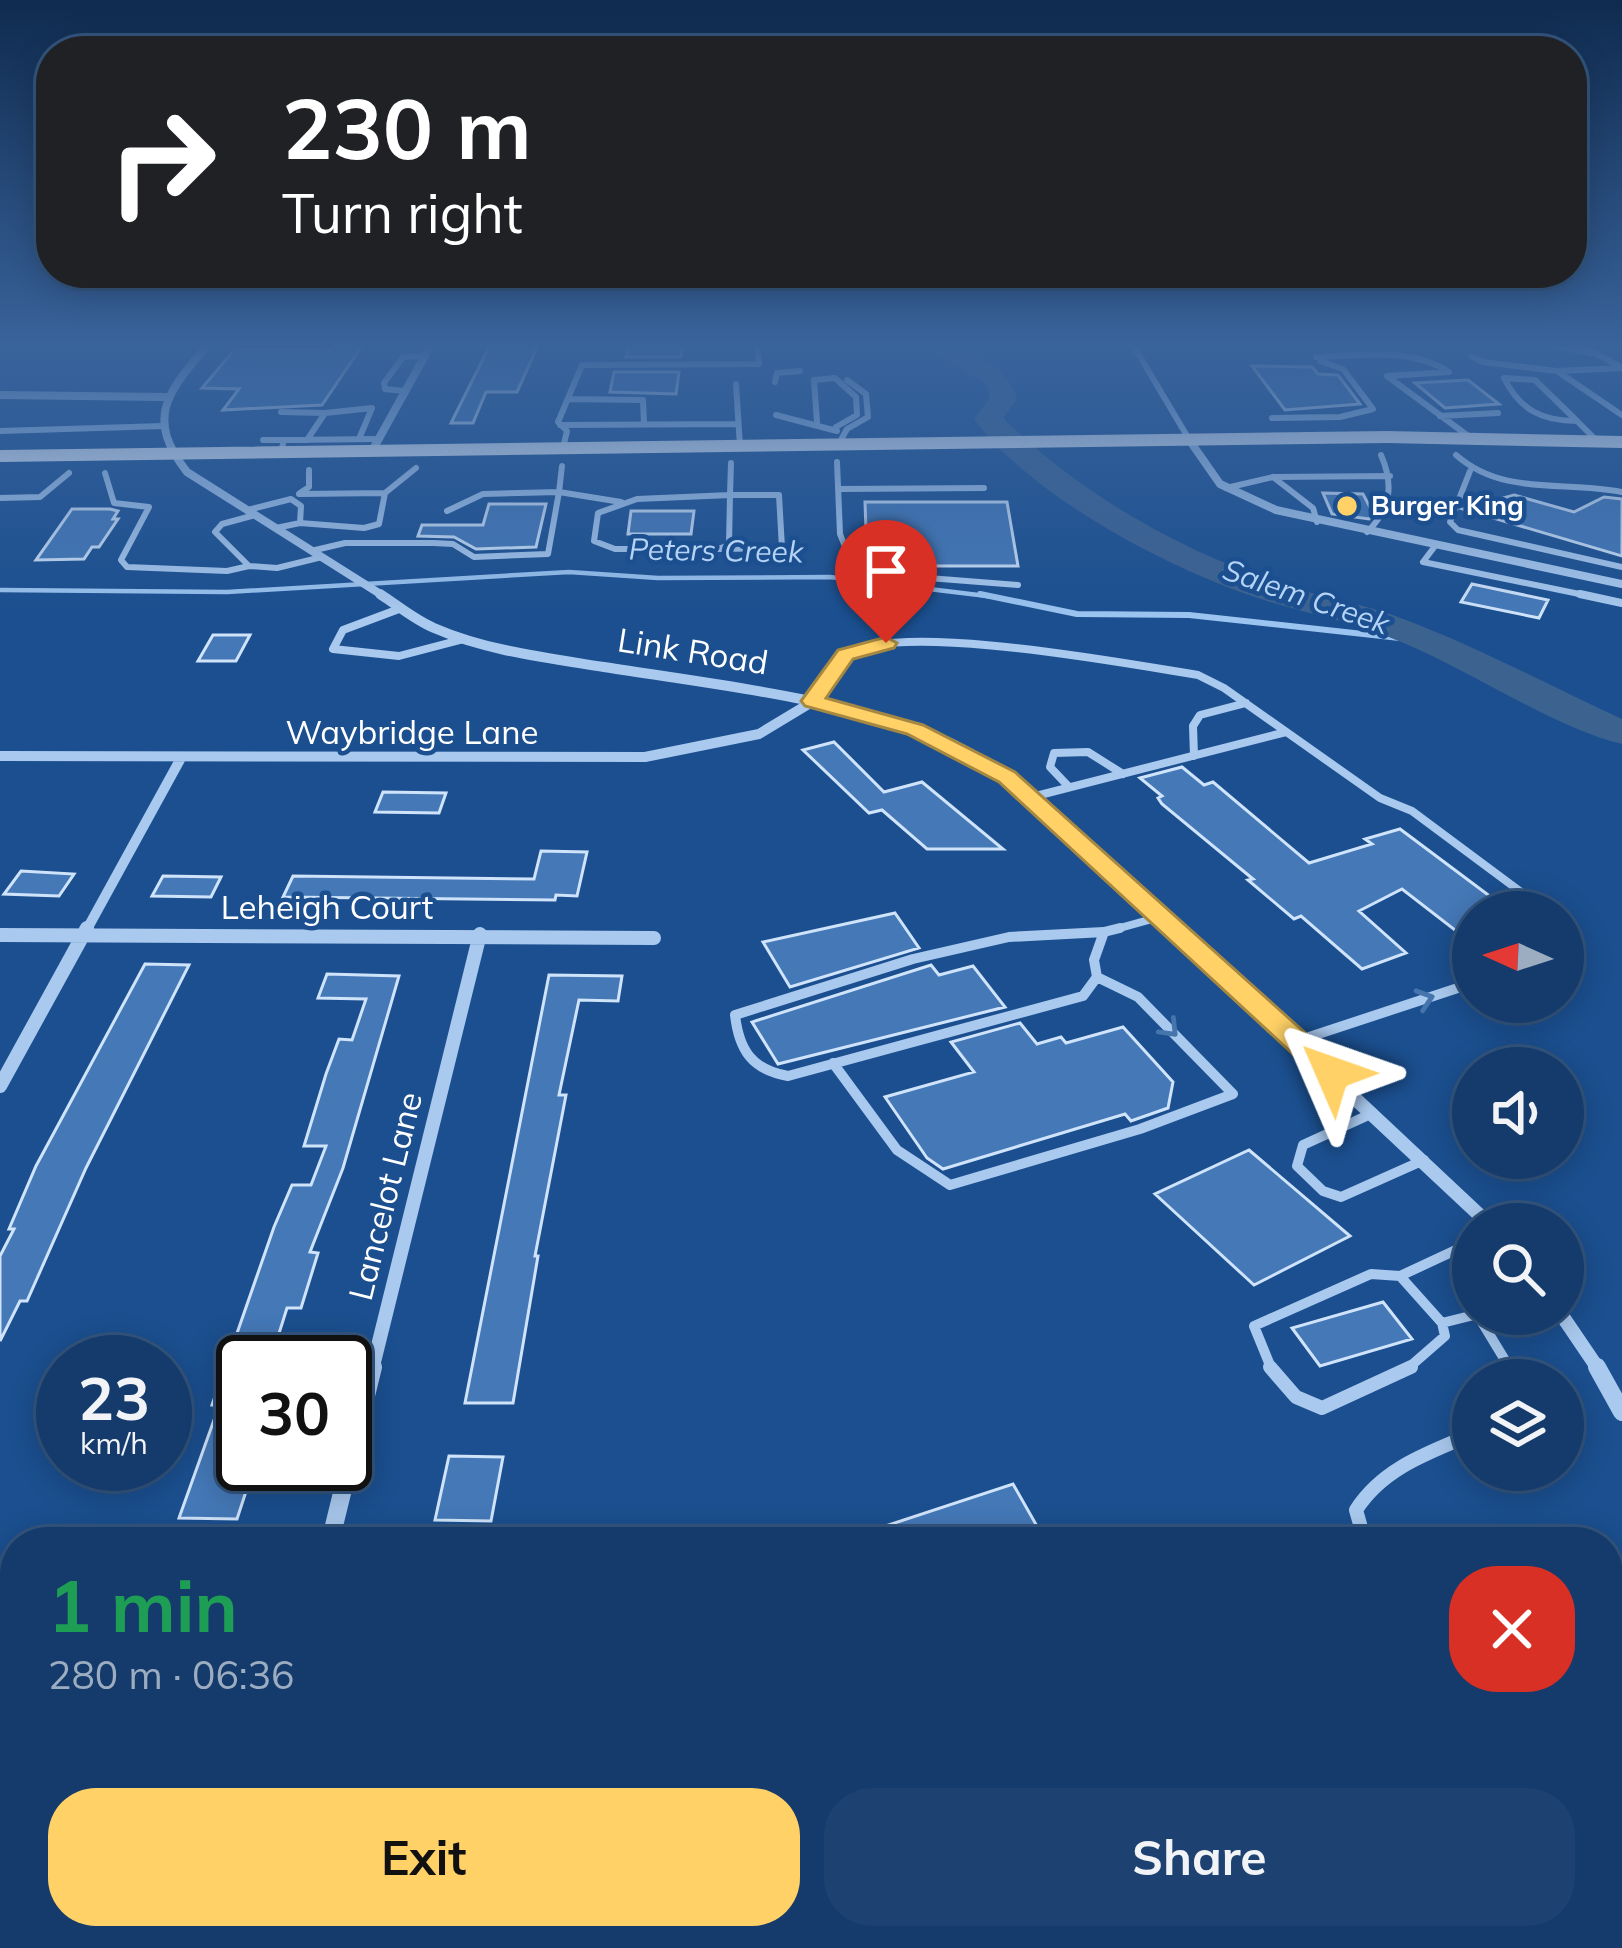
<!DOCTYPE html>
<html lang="en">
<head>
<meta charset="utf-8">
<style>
  :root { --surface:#143b6b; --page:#1d4271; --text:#f1f3f6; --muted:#9dadc1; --line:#33557e; --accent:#ffd166 }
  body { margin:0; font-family:Mulish,sans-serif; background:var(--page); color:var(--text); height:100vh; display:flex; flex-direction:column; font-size:45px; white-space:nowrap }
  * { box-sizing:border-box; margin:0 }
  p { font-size:39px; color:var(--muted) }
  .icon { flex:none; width:66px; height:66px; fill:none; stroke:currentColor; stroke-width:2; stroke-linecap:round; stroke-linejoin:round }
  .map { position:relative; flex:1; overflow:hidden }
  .details { position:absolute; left:0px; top:1527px; width:1623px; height:423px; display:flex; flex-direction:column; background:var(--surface); border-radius:48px 48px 0 0; box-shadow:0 6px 30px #0003,0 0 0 3px var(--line) }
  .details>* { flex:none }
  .hud { position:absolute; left:36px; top:36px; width:1551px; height:252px; border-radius:48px; box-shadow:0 6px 30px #0003,0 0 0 3px var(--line); background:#202124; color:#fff; overflow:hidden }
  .needle { width:78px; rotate:273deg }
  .tools { position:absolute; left:1452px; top:891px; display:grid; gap:24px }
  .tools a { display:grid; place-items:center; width:132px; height:132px; border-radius:50%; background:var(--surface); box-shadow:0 6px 30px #0003,0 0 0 3px var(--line); font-size:60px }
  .speed { position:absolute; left:36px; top:1335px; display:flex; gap:24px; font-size:60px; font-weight:700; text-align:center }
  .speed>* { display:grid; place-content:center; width:156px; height:156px; border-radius:50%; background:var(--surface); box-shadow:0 6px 30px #0003,0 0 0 3px var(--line); line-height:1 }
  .speed small { font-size:30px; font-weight:400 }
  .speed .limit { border:6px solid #111; border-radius:18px; background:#fff; color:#111 }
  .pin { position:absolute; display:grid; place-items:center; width:102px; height:102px; color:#fff; margin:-123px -51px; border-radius:50% 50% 50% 0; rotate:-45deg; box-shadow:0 0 12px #0007 }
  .pin .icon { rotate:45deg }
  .me { position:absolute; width:132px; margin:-66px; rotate:313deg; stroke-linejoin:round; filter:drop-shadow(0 0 9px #0008) }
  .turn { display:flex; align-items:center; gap:42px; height:252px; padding:0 48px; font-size:54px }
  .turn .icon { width:156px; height:156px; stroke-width:2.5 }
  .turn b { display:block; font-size:84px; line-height:102px }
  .round { display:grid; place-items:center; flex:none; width:126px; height:126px; border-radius:48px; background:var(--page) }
  .summary { display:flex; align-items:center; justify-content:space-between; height:204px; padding:0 48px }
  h1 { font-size:72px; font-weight:700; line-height:90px; color:#1e9e55 }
  .cta { display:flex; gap:24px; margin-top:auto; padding:24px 48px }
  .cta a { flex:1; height:138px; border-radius:48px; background:var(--accent); color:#111; font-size:48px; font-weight:700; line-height:138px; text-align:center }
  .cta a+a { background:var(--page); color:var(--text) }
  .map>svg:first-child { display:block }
</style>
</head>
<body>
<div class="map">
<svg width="1622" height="1948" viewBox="0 0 1622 1948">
  <rect width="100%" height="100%" fill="#1b4f8f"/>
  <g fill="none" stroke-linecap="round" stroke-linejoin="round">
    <path stroke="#9cc4f0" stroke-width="4.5" d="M0,590L227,592L569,572L658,578L830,577L995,597"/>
    <path stroke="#9cc4f0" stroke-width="6" d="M980,594L1077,614L1189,615L1427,641"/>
    <path fill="#3c6290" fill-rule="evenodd" d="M920,343C957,343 1006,360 1017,399L1003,418C1076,491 1177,549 1275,582C1318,597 1364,603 1406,620C1480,648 1550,686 1622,719V744C1556,728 1472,672 1406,644C1358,623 1307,614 1258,598C1167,568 1032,497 974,419L990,398L987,385Z"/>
  </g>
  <path fill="#4478b7" stroke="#cfe3fa" stroke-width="3" d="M336,343H364L322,405L223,410L239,389L202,388L235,349L332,350Z
    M491,343H539L517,392H486L473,423H451Z
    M629,343H683L681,357H626Z
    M1252,366L1312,367L1318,374L1338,375L1360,404L1285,410Z
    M614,372H679L676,394L610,392Z
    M1468,380L1499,404L1445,408L1415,383Z
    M1323,493L1363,494L1373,513L1369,519L1332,514Z
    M1514,495L1574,512L1604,497L1622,499V556L1463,509Z
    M865,502H1007L1018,566H887L867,560Z
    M489,504H546L536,547L476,549L454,537L418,536L422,525H483Z
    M72,509H110L118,511L113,519H118L99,547H92L84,559L36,560Z
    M631,511H694L691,534H628Z
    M1472,584L1548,600L1539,618L1461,602Z
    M213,635H250L236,661H198Z
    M834,742L884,792L922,782L1003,849H927L882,810L869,813L803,750Z
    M1182,767L1204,785L1213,782L1309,863L1372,844L1365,839L1400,829L1511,912H1473V944L1402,889L1359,911L1406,953L1362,969L1301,916L1294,919L1248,880L1253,879L1162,804L1158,798L1162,796L1140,778Z
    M383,792L446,793L439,813L375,812Z
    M541,851L587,852L577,896L556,895L555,900L283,897L293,876L534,879Z
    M21,871L74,874L59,896L4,894Z
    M163,876L221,877L211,897L152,896Z
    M895,913L919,948L790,987L763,942Z
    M145,964L189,965L86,1168L27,1301H20L0,1341V1256L14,1229H9L36,1166Z
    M931,965L939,975L973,966L1005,1007L778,1064L752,1022Z
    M327,974L399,976L343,1168L310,1252L318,1253L301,1308H287L270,1362H243V1464H255L237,1519L179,1518L219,1406L212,1405L274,1227L292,1185H311L326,1146H304L326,1074L339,1039L352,1040L366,999L318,998Z
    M549,975L622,976L618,1001L579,1000L559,1095H566L535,1256H538L513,1403H465Z
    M1020,1023L1037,1044L1061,1037L1066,1043L1123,1027L1173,1082L1168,1108L1131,1121L1125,1114L943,1169L927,1158L885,1097L974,1072L951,1042Z
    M1249,1150L1350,1236L1254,1285L1155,1194Z
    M1383,1302L1412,1339L1320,1366L1292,1328Z
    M449,1456L503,1457L491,1521L435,1520Z
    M1013,1484L1046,1542H850L849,1538Z"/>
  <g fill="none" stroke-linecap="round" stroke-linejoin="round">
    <path stroke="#a9c9ee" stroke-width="6" d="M1132,343L1190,441
      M1539,343L1598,354
      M1576,343L1619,366
      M1471,356L1483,362L1557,371L1622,415
      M1316,357C1360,356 1410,346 1449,372L1387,376L1471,438
      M1557,371L1622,368
      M1504,378L1535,380L1577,421C1542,421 1520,410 1504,378Z
      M775,382L777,373L800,371
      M736,384L740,446
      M405,391L385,389L384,383L403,357L425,356
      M568,399L643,400L644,424
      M281,412L325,413L307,440
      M325,413L372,408L359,439
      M776,415L837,431
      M1440,416L1498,413
      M1272,418L1340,417L1373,409L1343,369L1320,361
      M1577,421L1597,441
      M817,422L814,380L835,378L856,397L857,415L836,427
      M560,425L738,424
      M0,431L163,426
      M842,438L847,429L868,417L866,394L847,380
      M263,440H284
      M563,448L567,431L558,422L582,365L759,364L757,343
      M281,452L284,440L379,439
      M1456,455C1504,497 1564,480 1622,492
      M837,462L840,534L852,564L890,575L1018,585
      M562,466L559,492L621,502
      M1470,471L1450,522L1458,530L1622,567
      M105,473L114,503L149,507L121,560L127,567L227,571L249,566L215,532L222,524L255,515
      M1273,477L1313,508L1317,522
      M1226,488L1273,477L1390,476
      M839,489L984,488
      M300,493L309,487V470
      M299,494L385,493L416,468
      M730,495L731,463
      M0,498L40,497L69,473
      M248,510L291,499L301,506L300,523L276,528
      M300,523L364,528L379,524L385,493
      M1367,532C1391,509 1394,485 1381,455
      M1435,546L1423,562L1594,597
      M718,549H615L594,541L598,513L637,499L730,495
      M718,549L729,545L730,495
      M718,549L782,548L779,495H730
      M311,551L345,543H434L453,544L474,557L548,554L559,492L483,494L447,511
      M249,566L277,568L322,557"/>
    <path stroke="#a9c9ee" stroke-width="8" d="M1580,594L1622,603
      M399,609L343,630L333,649L399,656L464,639
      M812,702C822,688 832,667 845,656C892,619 1134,665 1198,675L1224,688L1380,798L1412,811L1548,912
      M1194,756L1193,726L1200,715L1246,703
      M1069,787L1050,767L1054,753L1088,752L1123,774
      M1032,797L1286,732
      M1109,931L1163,916"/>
    <path stroke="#a9c9ee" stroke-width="10" d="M1104,932L1094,960L1097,977L1083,996L788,1076C752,1070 739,1050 735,1015L913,959L1009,937Z
      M1104,932L1120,928
      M1563,939L1570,952L1563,954
      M1297,1041L1473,983
      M833,1063L897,1150L950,1185L1140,1129L1233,1094L1138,997L1097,977
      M1373,1113L1303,1145L1297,1166L1323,1191L1341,1197L1424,1160
      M1473,1242L1400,1276L1442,1323L1478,1314
      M1477,1314L1511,1370
      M1272,1370L1254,1326L1371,1274L1400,1276
      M1406,1370L1445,1336L1442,1323"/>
    <path stroke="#a9c9ee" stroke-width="14" d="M1270,1367L1296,1397L1322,1408L1411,1367
      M1509,1367L1517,1380
      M1365,1542L1356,1510C1383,1468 1428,1453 1473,1434"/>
    <path stroke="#a9c9ee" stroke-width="8" d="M209,343C170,390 143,416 187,472L385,597
      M0,395L165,397
      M1190,441L1220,484L1276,510L1622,584
      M372,451L432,343"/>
    <path stroke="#a9c9ee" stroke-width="10" d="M380,594C397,605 415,620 434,628C487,651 548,658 604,667C717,685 836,697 943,740C1017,770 1117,875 1177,931
      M0,756L645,757L759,734L812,702
      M86,931L181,758"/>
    <path stroke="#a9c9ee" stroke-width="14" d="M1173,928L1489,1224
      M0,935L654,938
      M0,1086L87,928
      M1561,1314L1599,1370
      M372,1370L480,934"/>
    <path stroke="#a9c9ee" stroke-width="18" d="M1597,1367L1622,1412
      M330,1542L373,1367
      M1608,1569H1622
      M0,1834L15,1835"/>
    <path fill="#f0f6ff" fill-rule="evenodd" d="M1387,431L1622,436V448L1387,443L0,462V450Z"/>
  </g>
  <defs><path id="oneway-chevron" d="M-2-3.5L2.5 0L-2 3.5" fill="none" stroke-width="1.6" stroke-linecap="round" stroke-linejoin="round" transform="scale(3)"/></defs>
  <g stroke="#4674ac">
    <use href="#oneway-chevron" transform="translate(1425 999) rotate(-18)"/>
    <use href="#oneway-chevron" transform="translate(1170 1029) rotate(46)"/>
  </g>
  <linearGradient id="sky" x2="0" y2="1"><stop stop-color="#0f2b4f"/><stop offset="0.56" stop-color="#39639b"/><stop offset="1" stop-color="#39639b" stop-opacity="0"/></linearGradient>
  <rect width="1622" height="616" fill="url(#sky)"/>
  <path fill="#ffd166" stroke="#a68842" stroke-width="3" d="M886,637L897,643L894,648L853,659L826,698L923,725L1015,772L1342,1066L1346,1073L1342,1080H1321L999,782L907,734L805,706L801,701L838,650Z"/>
  <circle fill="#ffd166" stroke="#1b4f8f" stroke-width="4.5" cx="1347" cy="506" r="12"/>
  <g text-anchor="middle" stroke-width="9" stroke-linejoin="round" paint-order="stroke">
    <g font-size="27" font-weight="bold" fill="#fff" stroke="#1b4f8f" text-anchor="start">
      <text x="1371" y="515">Burger King</text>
    </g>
    <g font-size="30" font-style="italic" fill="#b5d3f5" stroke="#1b4f8f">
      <text transform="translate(716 551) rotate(1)" y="10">Peters Creek</text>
      <text transform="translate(1306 597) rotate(19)" y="10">Salem Creek</text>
    </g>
    <g font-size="33" fill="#fff" stroke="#1b4f8f">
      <text transform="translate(693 651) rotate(9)" y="12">Link Road</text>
      <text x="412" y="744">Waybridge Lane</text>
      <text x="327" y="919">Leheigh Court</text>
      <text transform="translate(385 1196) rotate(-76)" y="12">Lancelot Lane</text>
    </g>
  </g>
</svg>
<div class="tools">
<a><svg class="needle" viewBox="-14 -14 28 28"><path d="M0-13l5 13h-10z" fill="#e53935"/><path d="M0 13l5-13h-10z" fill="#9dadc1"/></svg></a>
<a><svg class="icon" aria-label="sound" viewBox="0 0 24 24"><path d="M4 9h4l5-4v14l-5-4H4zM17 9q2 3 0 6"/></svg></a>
<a><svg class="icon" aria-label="search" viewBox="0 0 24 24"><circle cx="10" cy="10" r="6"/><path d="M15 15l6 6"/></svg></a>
<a><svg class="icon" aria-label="layers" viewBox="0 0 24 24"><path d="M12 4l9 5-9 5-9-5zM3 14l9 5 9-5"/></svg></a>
</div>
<div class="speed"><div>23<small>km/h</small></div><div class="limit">30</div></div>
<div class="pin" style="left:886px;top:643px;background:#d93025"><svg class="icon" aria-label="arrive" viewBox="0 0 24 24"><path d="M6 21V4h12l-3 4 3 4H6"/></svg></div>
<svg class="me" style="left:1332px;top:1073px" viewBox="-20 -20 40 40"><path d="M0-17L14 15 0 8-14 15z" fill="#ffd166" stroke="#fff" stroke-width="4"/></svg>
<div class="hud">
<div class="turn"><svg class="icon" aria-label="right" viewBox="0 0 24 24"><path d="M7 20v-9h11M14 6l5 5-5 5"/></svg><div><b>230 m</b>Turn right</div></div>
</div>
<section class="details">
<div class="summary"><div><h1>1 min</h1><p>280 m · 06:36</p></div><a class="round" style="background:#d93025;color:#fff"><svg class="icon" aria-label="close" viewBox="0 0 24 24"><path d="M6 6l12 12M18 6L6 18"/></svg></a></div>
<div class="cta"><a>Exit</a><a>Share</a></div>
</section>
</div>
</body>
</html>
